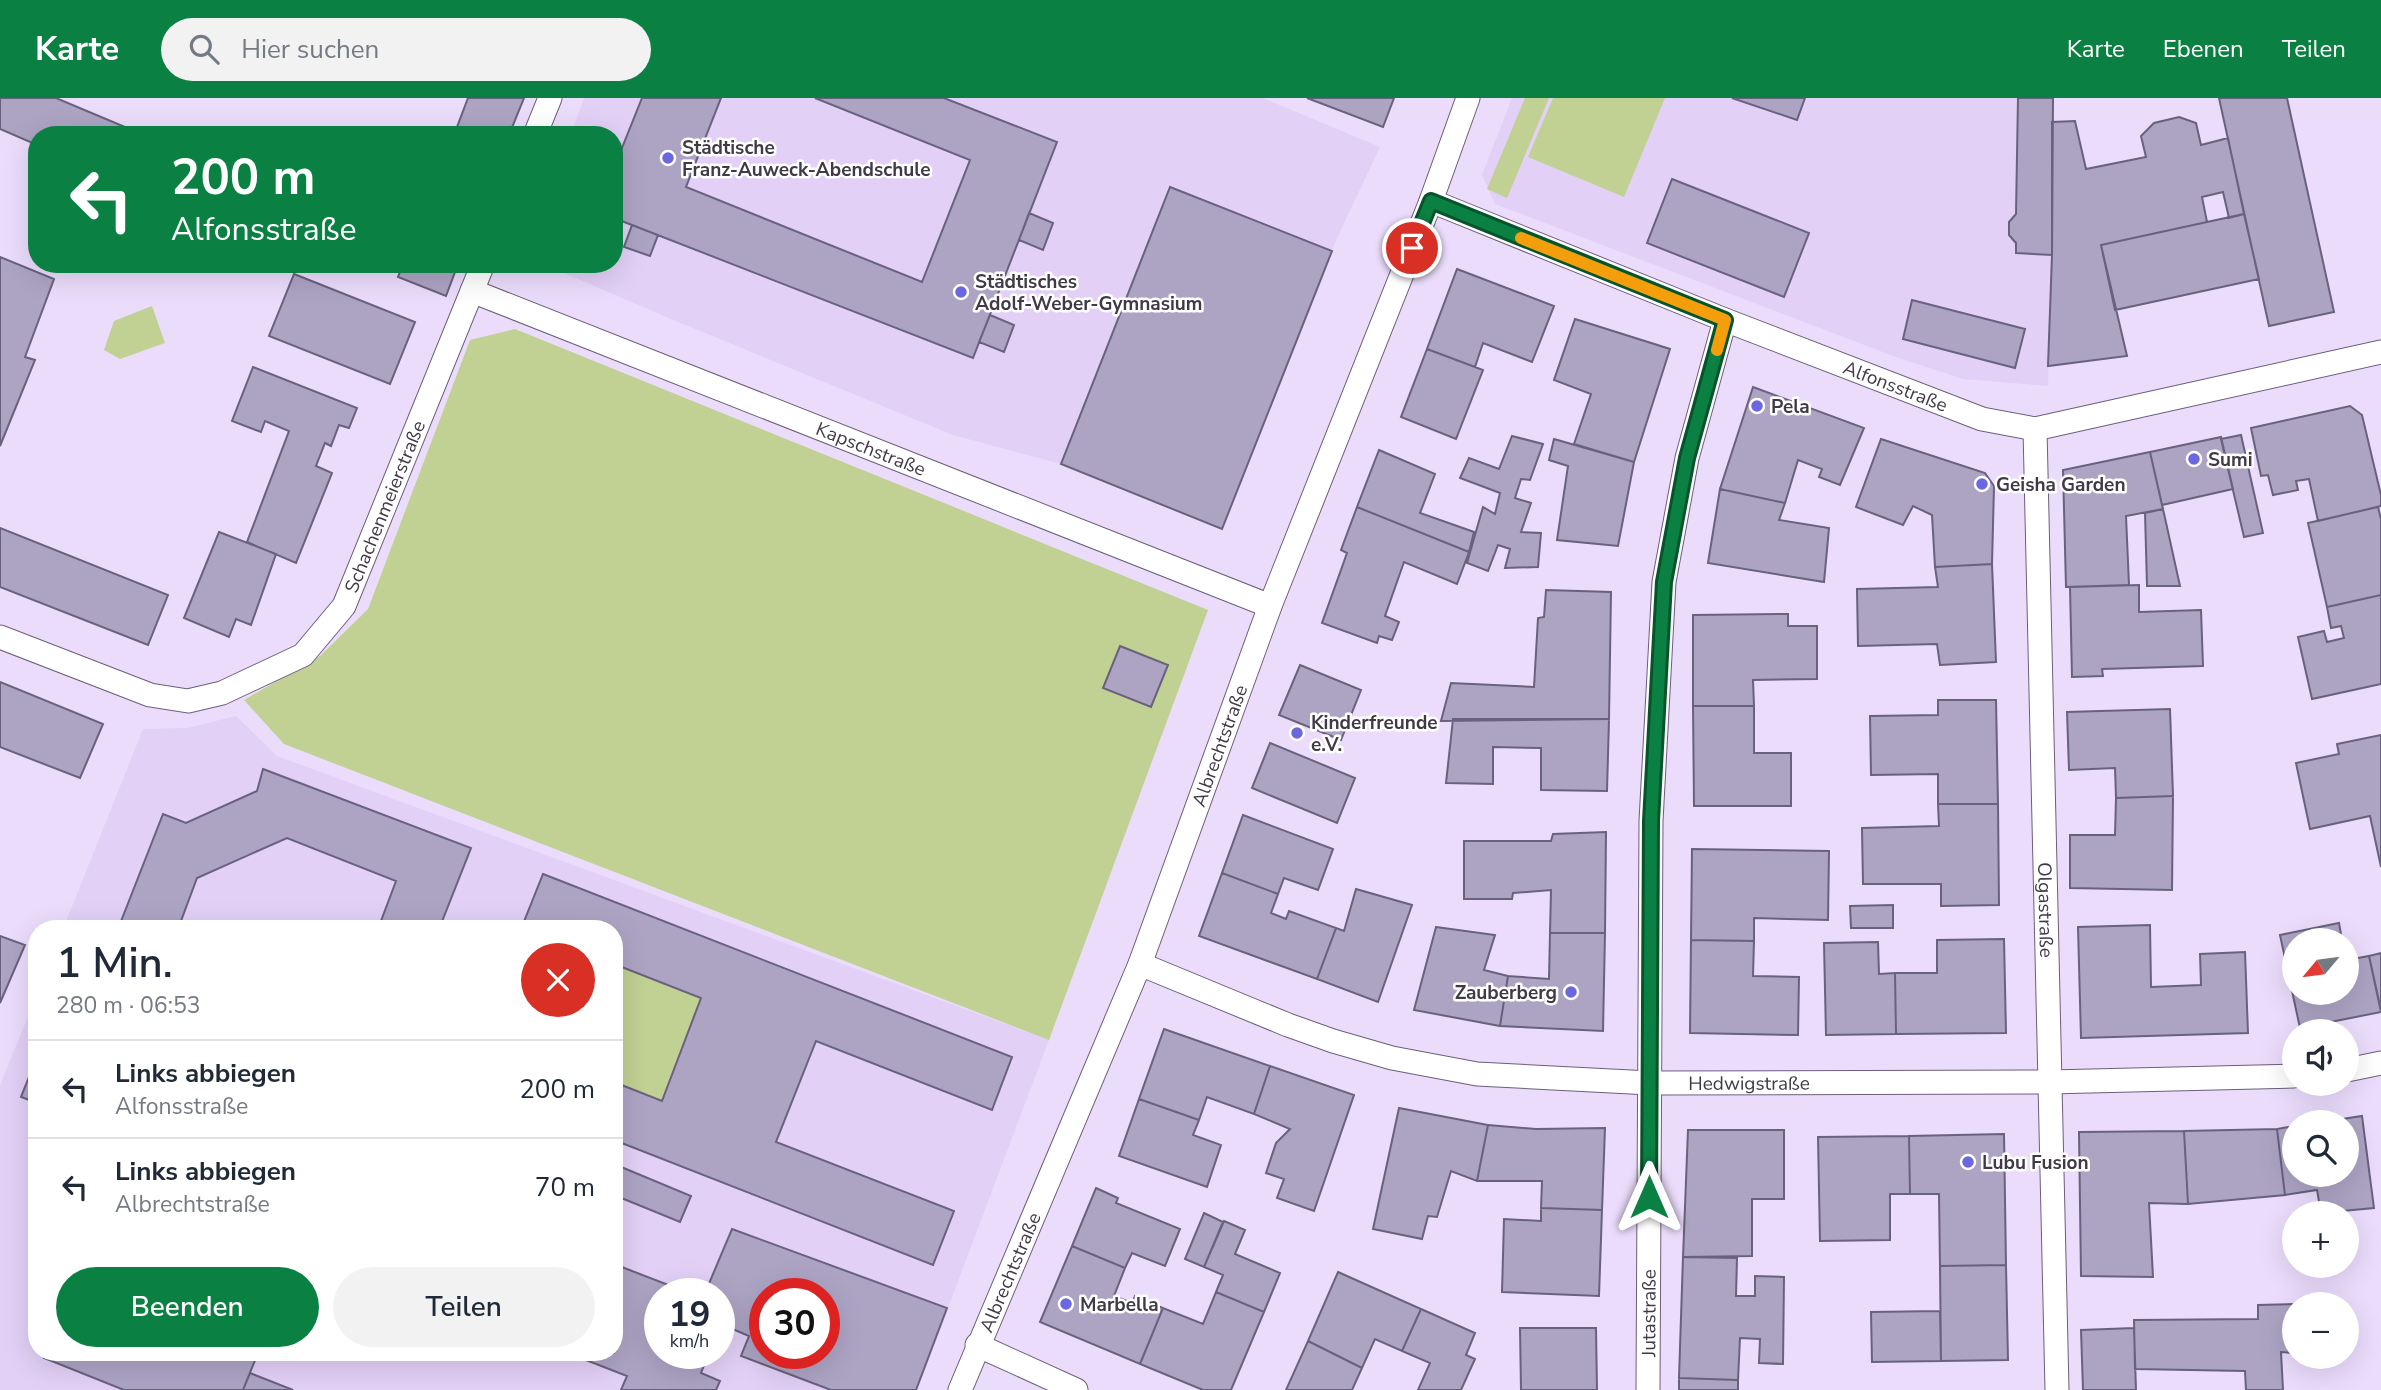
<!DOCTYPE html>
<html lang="de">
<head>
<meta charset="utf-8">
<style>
  :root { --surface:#fff; --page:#f2f2f3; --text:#1f2937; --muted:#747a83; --line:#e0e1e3; --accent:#0b8043 }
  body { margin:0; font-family:"Nunito Sans",sans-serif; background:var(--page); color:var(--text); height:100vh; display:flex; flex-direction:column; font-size:26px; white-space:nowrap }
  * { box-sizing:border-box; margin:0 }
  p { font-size:23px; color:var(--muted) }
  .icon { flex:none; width:38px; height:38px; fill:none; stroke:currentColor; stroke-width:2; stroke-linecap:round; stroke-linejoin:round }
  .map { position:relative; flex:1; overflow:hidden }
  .details { position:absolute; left:28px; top:822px; width:595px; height:441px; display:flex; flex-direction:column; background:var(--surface); border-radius:28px; box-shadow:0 7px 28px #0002 }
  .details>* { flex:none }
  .top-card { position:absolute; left:28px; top:28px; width:595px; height:147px; border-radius:28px; box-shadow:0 7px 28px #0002; background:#0b8043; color:#fff; overflow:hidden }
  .needle { width:46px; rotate:241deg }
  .tools { position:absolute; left:2282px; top:830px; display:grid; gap:14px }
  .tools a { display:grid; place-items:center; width:77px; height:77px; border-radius:50%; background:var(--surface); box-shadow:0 7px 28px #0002; font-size:35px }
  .speed { position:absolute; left:644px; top:1180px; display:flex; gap:14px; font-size:35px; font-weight:700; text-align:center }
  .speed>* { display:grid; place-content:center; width:91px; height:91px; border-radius:50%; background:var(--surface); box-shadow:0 7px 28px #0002; line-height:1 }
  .speed small { font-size:18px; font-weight:400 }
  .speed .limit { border:10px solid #d22; background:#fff; color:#111 }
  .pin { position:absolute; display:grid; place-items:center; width:60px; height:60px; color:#fff; margin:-30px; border:4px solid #fff; border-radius:50%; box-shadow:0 2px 7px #0007 }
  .me { position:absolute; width:77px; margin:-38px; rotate:0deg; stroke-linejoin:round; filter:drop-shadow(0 0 5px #0008) }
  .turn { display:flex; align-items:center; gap:24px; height:147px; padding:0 28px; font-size:32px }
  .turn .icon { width:91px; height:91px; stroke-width:2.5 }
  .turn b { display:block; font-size:49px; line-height:60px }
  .round { display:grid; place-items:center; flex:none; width:74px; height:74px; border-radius:37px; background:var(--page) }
  .overview { display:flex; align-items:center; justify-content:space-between; height:119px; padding:0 28px }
  h1 { font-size:42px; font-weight:600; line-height:52px }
  .primary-button { display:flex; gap:14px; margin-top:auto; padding:14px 28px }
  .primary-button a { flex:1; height:80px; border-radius:42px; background:var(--accent); color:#fff; font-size:28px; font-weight:600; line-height:80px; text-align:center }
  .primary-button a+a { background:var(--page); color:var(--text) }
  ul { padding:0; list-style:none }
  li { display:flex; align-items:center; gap:21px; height:98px; padding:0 28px; border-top:2px solid var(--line) }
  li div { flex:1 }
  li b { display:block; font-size:26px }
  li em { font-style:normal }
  header { display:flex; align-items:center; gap:42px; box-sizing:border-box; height:98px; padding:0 35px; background:var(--accent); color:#fff }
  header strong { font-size:33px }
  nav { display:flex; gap:38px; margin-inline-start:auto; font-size:24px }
  .search { width:490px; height:63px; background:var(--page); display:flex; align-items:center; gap:18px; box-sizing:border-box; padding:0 24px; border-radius:38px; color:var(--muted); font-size:26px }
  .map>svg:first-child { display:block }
</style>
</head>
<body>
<header>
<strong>Karte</strong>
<div class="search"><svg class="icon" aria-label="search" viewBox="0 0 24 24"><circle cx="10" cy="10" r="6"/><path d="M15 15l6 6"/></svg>Hier suchen</div>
<nav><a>Karte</a><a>Ebenen</a><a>Teilen</a></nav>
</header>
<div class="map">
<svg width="2381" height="1292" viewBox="0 0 2381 1292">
  <rect width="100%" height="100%" fill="#ebdcfc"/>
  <path fill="#e2d0f6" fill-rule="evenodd" d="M584,0H1263L1380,49L1331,153L1222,431L1061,366L953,337L671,221L543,166H614V37H571Z
    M1512,0H2053L2052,157L2048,288L1963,281L1893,258L1495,106L1482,77Z
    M236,618L277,658L1049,942L917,1292H0V987L37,897V1255H614V831H63L143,631L187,630ZM660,1195H719V1255H660ZM765,1195H824V1255H765Z"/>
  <path fill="#c0d193" d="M1525,0H1549L1507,100L1487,91Z
    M1553,0H1665L1624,99L1528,59Z
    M152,208L165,245L120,261L104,252L114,223Z
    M515,231L1208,512L1049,942L284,646L244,602L320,558L368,511L470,242Z
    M614,866L701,900L662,1003L614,984Z"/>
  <path fill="#ada4c4" stroke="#69617d" stroke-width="2" fill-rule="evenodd" d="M0,0H56L144,37H37V47L0,31Z
    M468,0H524L509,37H454Z
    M642,0H721L686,89L922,184L970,62L815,0H944L1057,44L973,260L614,120V70Z
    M1307,0H1394L1383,29Z
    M1732,0H1805L1797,22Z
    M2018,0H2053L2052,157L2016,155V145L2009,137V124L2016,116Z
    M2219,0H2287L2334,214L2269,228Z
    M2179,19L2196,25L2201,47L2228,40L2244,116L2229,120L2223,94L2202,99L2207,124L2101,147L2127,258L2048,268L2052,157V24L2075,23L2086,71L2146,59L2141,38L2154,25Z
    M1672,81L1809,135L1784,199L1647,145Z
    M1170,89L1332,153L1222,431L1061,366Z
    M1029,115L1053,125L1043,152L1019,142Z
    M2244,116L2259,181L2115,212L2101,147Z
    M632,127L658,137L650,158L624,149Z
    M0,159L54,181L25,259L35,262L0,348Z
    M403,166H458L446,198L398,179Z
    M1457,171L1554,208L1532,264L1483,245L1475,269L1427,251Z
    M294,176L415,224L390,286L269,238Z
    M1912,202L2025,231L2015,270L1903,241Z
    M990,217L1014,227L1004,254L979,244Z
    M1575,221L1670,251L1634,364L1574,346L1591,296L1554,282Z
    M1427,251L1483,272L1456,341L1401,319Z
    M253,269L357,310L349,330L339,327L331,348L325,345L316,368L332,375L296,465L247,444L289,333L265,323L261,334L232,323Z
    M1753,289L1864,330L1840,387L1819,379L1822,371L1798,362L1785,405L1720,391Z
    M2350,308L2362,317L2381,397V408L2318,423L2309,381L2296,383L2298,392L2273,397L2268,377L2261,378L2251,330Z
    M2241,337L2263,435L2244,439L2221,341Z
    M1512,338L1543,346L1530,382L1521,381L1515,400L1531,405L1521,434L1541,435L1538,469L1505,470L1510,451L1498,447L1488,473L1467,465L1483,409L1495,416L1500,395L1460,380L1469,360L1499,371Z
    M2221,339L2233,391L2162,407L2150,354Z
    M1554,341L1634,364L1618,448L1557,442L1568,368L1549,362Z
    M1881,341L1985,375L1994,388L1992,466L1935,469L1932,417L1913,408L1903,427L1856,409Z
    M1379,352L1435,376L1420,415L1474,434L1469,454L1357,409Z
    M2150,354L2163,411L2126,418L2129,487L2066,489L2063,372Z
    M1720,391L1785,405L1779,422L1829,430L1824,484L1708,465Z
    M1357,409L1469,454L1457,486L1404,464L1385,518L1399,524L1392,542L1379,538L1377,545L1322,525L1347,455L1341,452Z
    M2378,409L2381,421V497L2327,509L2308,425Z
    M2163,411L2180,488H2147L2145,415Z
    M0,430L168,497L148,547L0,489Z
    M219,434L276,456L251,527L236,521L229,539L184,520Z
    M1992,466L1996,564L1940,567L1937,546L1858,548L1857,491L1938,489L1935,469Z
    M2139,487V514L2201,512L2203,568L2102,571L2103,578L2072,579L2070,489Z
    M1546,492L1611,494L1609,621L1441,623L1451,585L1534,589L1538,520L1544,519Z
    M2381,497V586L2312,601L2298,539L2324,533L2327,544L2344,540L2341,528L2331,530L2327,509Z
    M1788,516V528H1817V581L1753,582L1754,608H1693V517Z
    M1120,548L1168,567L1151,609L1103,590Z
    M1300,567L1361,592L1341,642L1279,617Z
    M0,584L103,626L80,680L0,649Z
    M1938,602H1996L1998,706H1938V676L1871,677L1870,618L1938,617Z
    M1693,608H1754V655H1791V708H1694Z
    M2170,611L2173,698L2116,700L2115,670L2069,672L2067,614Z
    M1453,621H1609L1607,693L1541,692V650L1493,649V686L1446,685Z
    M2381,637V769L2370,718L2310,731L2296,665L2339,656L2337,646Z
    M1270,645L1355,680L1337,725L1252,690Z
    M263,671L471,750L439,831H378L396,783L287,740L197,780L178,831H118L163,716L186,725L257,693Z
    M2173,698L2172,792L2070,790V737H2115L2116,700Z
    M1938,706H1998L1999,807L1941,808V786H1863L1862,730L1939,728Z
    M1243,717L1333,751L1318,792L1284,780L1278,796L1222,775Z
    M1606,734L1605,835H1550L1551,792L1513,795L1512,801H1464V743H1551L1553,736Z
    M1692,751L1829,753L1828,822L1754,820V843L1691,842Z
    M1222,775L1278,796L1271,815L1286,821L1289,813L1336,830L1317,881L1199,838Z
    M543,776L1012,959L992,1012L816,943L776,1044L954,1113L933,1167L614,1042V984L662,1003L701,900L614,866V831H521Z
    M1356,791L1412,807L1378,904L1317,881L1336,830L1344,833Z
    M1893,807V830H1851L1850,808Z
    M2339,825L2342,842H2294V894H2347V862L2369,858L2381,914L2300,930L2280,837Z
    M2150,827L2151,889L2201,887L2200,856L2245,854L2248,935L2081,940L2078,829Z
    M1436,829L1495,837L1484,872L1508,878L1500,928L1414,912Z
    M1550,835H1605L1603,933L1500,928L1508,878L1549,881Z
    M0,838L25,847L0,905Z
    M2004,841L2006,935L1896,936L1895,875H1937V842Z
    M1691,842L1754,843L1753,878L1799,879L1798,937L1690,935Z
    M1878,844L1879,876L1895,875L1896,936L1826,937L1824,845Z
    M2381,855V912L2369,858Z
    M1164,931L1270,968L1254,1016L1207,999L1199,1022L1139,1001Z
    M37,959V1005L21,999Z
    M1270,968L1354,997L1314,1113L1277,1100L1284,1081L1266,1075L1276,1045L1290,1031L1254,1016Z
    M1139,1001L1199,1022L1193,1037L1221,1047L1207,1089L1119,1058Z
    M1399,1010L1488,1027L1477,1083L1451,1073L1437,1119L1428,1118L1422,1141L1373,1131Z
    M2362,1018L2374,1110L2321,1115L2317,1092L2285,1097L2277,1031L2294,1028V1076H2347V1024H2323Z
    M1488,1027L1536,1031L1605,1030L1602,1112L1541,1110L1542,1083H1477Z
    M2277,1031L2285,1097L2188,1106L2184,1033Z
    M1688,1032H1784V1101H1752V1158L1683,1159Z
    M2184,1033L2188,1106L2149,1105L2153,1179L2081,1178L2079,1034Z
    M2004,1036L2006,1167L1940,1168L1939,1096H1910L1909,1038Z
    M1909,1038L1910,1096H1890V1142L1820,1143L1818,1039Z
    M614,1066L691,1098L680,1124L614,1097Z
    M1096,1090L1118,1100L1116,1105L1180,1131L1165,1168L1132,1155L1125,1170L1072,1148Z
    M1541,1110L1602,1112L1599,1198L1502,1194L1504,1121L1541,1123Z
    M1204,1115L1223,1124L1204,1169L1185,1161Z
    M1224,1123L1245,1132L1235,1156L1280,1175L1264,1214L1216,1194L1223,1177L1204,1169Z
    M732,1131L947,1210L916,1292H831L741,1258L749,1238L721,1226L719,1229V1195H705ZM765,1195H824V1255H765Z
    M1072,1148L1125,1170L1114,1198L1132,1205L1135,1198L1163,1210L1140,1266L1040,1224Z
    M1683,1159L1737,1160L1736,1198H1755V1178L1784,1179L1783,1266L1759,1265L1760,1241L1740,1240L1738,1282L1679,1280Z
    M614,1166L689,1195H660V1255H709L701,1275L720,1283L716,1292H621L627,1278L568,1255H614Z
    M2006,1167L2008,1262L1941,1263L1940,1168Z
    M1338,1174L1421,1211L1402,1253L1375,1241L1362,1270L1308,1243Z
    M1216,1194L1264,1214L1231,1292H1203L1140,1266L1163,1210L1203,1226Z
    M2293,1206L2294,1255L2281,1254L2283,1292H2246L2245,1273L2135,1271L2134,1222L2258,1221V1207Z
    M1421,1211L1475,1235L1466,1257L1475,1261L1461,1292H1418L1430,1265L1402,1253Z
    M1940,1213L1941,1263L1872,1264L1871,1214Z
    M1520,1230H1596L1597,1292H1521Z
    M2134,1230L2136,1292H2083L2081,1232Z
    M1308,1243L1362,1270L1352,1292H1286Z
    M46,1255H258L243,1292H124L44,1260Z
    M250,1275L293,1292H243Z
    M1679,1280L1738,1282V1292H1679Z"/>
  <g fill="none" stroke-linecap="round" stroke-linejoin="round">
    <defs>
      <g id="street">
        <path d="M535,37L550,0"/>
        <path id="s1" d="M1431,103L1725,222L1982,321L2035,331L2381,254"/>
        <path id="s2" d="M472,193L1270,508"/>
        <path id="s3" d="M2035,331L2057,1292"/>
        <path id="s4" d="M0,539L150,597L188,603L222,595L303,557L344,508L483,166"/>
        <path id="s5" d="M1140,866L1288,927L1333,943L1392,960L1477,976L1650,985L2049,984L2294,978"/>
        <path d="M2347,972L2381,965"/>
        <path d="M977,1247L1076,1292"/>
        <path id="s6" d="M960,1292L1140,866L1270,508L1431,103L1468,0"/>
        <path id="s7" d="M1648,1292L1651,723L1664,484L1687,360L1725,222"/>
      </g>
    </defs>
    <use href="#street" stroke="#6c5f7a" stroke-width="25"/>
    <use href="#street" stroke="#fff" stroke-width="23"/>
  </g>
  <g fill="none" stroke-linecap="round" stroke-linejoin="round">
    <defs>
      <path id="route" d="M1412,150L1431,103L1725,222L1687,360L1664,484L1651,723L1649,1099"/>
    </defs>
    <use href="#route" stroke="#07532c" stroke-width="18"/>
    <use href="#route" stroke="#0b8043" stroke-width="12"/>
    <path stroke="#f59e0b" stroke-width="12" d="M1521,140L1725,222L1717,252"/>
  </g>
  <g fill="#6a67e1" stroke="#fff" stroke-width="2.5">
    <circle cx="668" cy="60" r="7"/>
    <circle cx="961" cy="194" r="7"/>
    <circle cx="1757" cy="308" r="7"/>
    <circle cx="2194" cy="361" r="7"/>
    <circle cx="1982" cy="386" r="7"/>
    <circle cx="1297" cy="635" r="7"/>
    <circle cx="1571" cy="894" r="7"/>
    <circle cx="1968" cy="1064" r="7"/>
    <circle cx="1066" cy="1206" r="7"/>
  </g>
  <g text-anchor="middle" stroke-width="5" stroke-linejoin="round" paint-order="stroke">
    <g font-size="19" font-weight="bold" fill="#403a46" stroke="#fff" text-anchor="start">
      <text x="682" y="56">Städtische<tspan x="682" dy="22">Franz-Auweck-Abendschule</tspan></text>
      <text x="975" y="190">Städtisches<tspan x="975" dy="22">Adolf-Weber-Gymnasium</tspan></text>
      <text x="1771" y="315">Pela</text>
      <text x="2208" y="368">Sumi</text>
      <text x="1996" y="393">Geisha Garden</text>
      <text x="1311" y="631">Kinderfreunde<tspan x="1311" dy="22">e.V.</tspan></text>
      <text x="1557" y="901" text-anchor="end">Zauberberg</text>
      <text x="1982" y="1071">Lubu Fusion</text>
      <text x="1080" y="1213">Marbella</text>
    </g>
    <g font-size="19" fill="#403a46" stroke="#fff">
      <text dy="7" stroke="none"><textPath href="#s1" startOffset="500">Alfonsstraße</textPath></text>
      <text dy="7" stroke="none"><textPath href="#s2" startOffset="429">Kapschstraße</textPath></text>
      <text dy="7" stroke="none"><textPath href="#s4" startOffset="495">Schachenmeierstraße</textPath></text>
      <text dy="7" stroke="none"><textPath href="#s6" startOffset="695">Albrechtstraße</textPath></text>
      <text dy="7" stroke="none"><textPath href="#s3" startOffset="481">Olgastraße</textPath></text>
      <text dy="7" stroke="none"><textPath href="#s5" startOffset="628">Hedwigstraße</textPath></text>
      <text dy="7" stroke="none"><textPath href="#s6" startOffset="128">Albrechtstraße</textPath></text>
      <text dy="7" stroke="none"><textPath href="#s7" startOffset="77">Jutastraße</textPath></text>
    </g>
  </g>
</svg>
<div class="tools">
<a><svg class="needle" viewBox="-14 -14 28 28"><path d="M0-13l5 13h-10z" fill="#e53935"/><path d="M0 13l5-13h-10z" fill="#747a83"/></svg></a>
<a><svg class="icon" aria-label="sound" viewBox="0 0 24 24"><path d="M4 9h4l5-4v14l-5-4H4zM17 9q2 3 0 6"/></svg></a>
<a><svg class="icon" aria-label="search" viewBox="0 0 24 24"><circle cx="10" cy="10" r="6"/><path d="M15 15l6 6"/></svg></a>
<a>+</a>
<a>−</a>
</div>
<div class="speed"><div>19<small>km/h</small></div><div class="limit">30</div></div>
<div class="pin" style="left:1412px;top:150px;background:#d93025"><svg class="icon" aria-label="arrive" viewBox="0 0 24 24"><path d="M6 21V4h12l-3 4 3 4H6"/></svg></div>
<svg class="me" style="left:1649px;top:1099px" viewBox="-20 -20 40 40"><path d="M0-17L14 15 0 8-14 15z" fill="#0b8043" stroke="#fff" stroke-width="4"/></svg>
<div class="top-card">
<div class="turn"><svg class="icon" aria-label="left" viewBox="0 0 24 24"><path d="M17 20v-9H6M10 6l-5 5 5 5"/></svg><div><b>200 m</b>Alfonsstraße</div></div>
</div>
<section class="details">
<div class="overview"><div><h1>1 Min.</h1><p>280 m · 06:53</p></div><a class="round" style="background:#d93025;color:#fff"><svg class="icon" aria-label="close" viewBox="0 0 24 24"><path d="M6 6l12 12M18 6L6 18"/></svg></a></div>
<ul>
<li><svg class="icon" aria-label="left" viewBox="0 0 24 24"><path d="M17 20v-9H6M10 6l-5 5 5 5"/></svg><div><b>Links abbiegen</b><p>Alfonsstraße</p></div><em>200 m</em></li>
<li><svg class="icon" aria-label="left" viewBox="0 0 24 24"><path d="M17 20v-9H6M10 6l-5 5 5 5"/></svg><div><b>Links abbiegen</b><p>Albrechtstraße</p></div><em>70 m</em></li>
</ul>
<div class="primary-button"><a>Beenden</a><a>Teilen</a></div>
</section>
</div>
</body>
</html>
